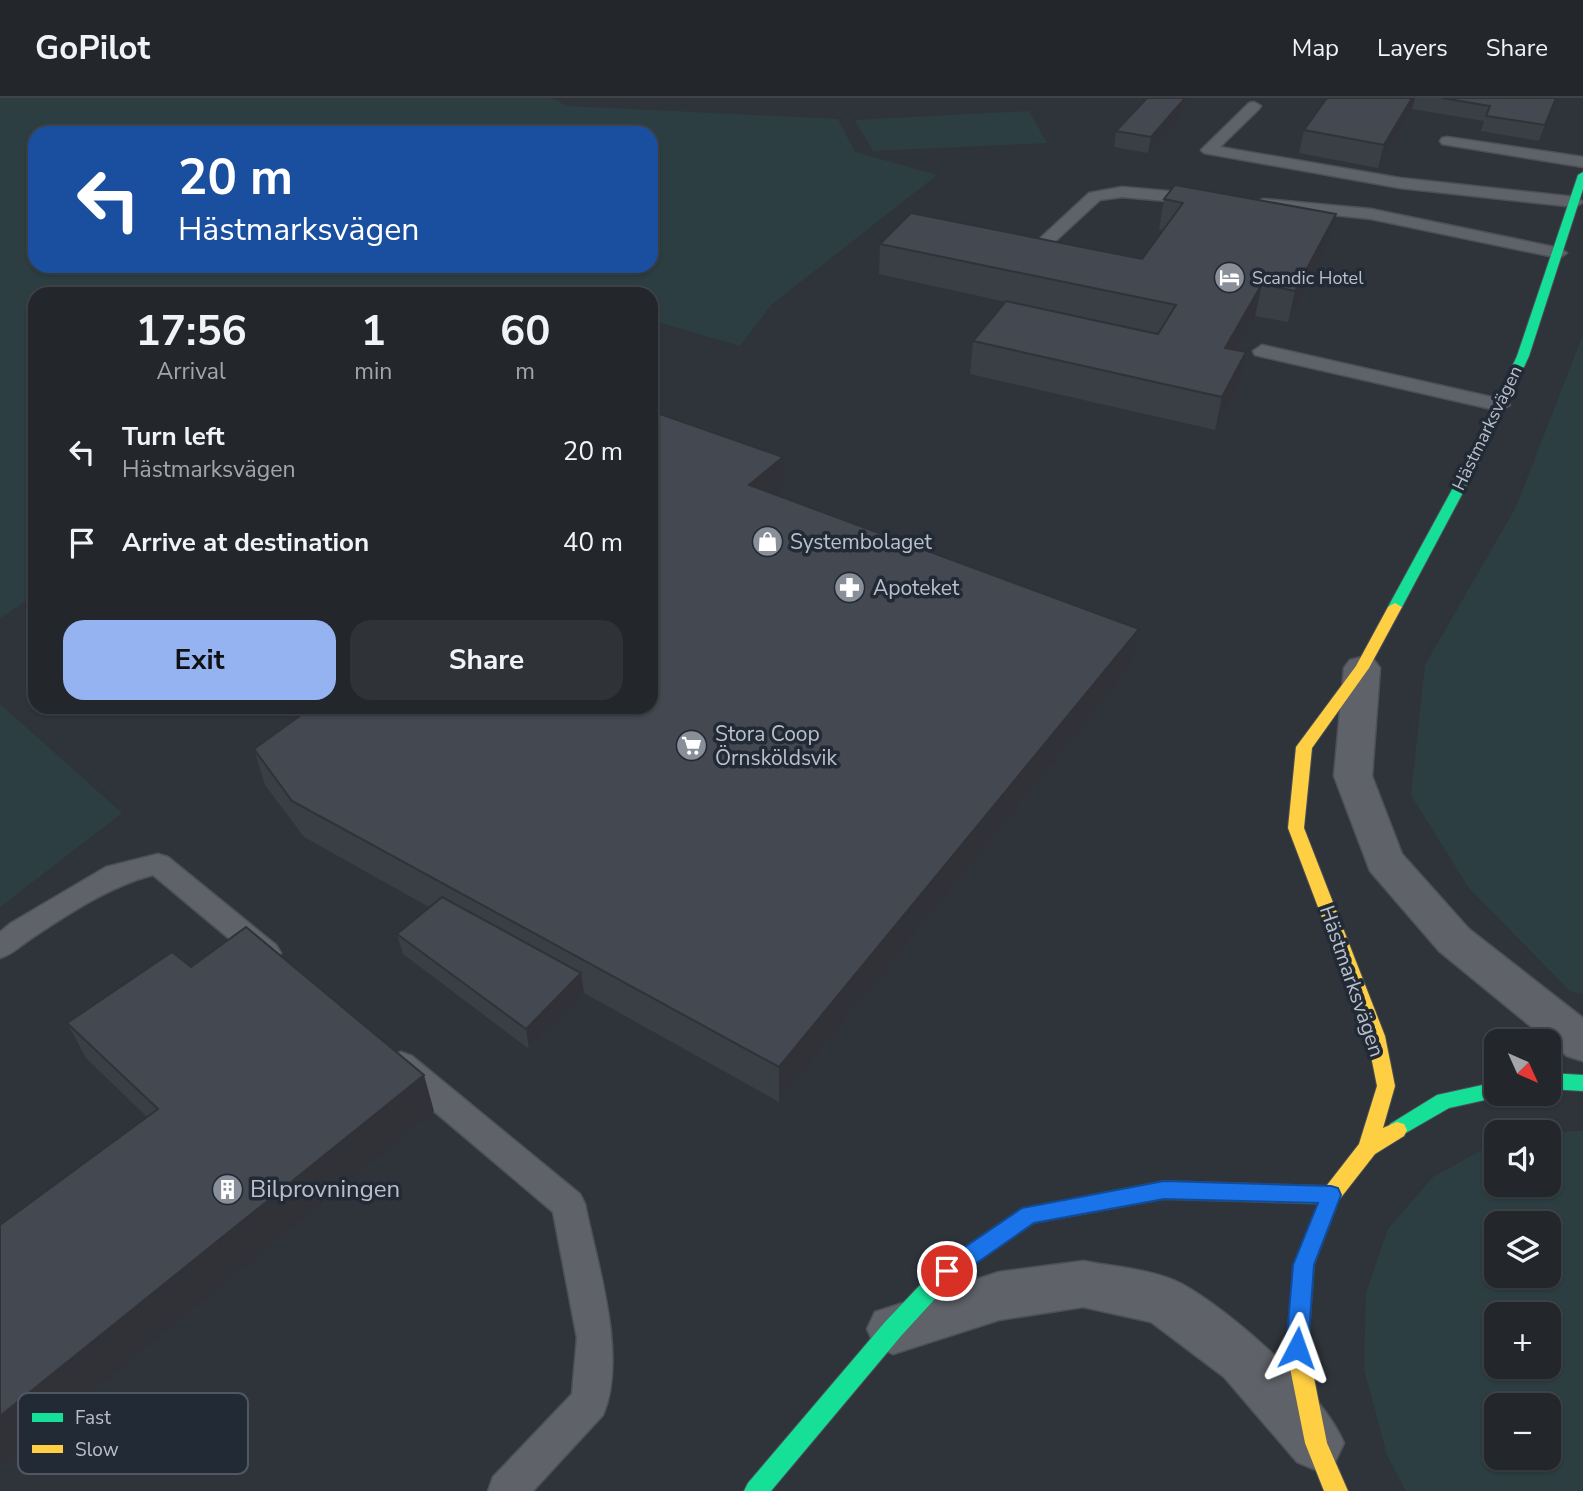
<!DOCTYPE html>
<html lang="en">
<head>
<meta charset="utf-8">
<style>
  :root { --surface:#23272c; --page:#2f3338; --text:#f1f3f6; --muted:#a3a5a9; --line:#404448; --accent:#95b2f1 }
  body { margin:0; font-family:"Nunito Sans",sans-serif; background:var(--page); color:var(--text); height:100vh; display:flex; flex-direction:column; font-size:26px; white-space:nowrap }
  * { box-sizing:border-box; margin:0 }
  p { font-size:23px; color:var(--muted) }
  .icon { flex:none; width:38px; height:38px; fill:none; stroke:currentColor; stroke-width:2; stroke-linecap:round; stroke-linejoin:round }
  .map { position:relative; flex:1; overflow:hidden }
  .side { position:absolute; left:28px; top:189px; width:630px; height:427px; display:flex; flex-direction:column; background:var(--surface); border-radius:21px; box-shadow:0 2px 5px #0004,0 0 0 2px var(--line) }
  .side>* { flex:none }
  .banner { position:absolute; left:28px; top:28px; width:630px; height:147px; border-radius:21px; box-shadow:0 2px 5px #0004,0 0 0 2px var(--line); background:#1a4fa0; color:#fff; overflow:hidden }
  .needle { width:46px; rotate:135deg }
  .controls { position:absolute; left:1484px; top:931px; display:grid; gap:14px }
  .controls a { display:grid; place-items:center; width:77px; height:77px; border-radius:14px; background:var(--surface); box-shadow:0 2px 5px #0004,0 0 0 2px var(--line); font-size:35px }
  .pin { position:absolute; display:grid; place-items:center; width:60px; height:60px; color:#fff; margin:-30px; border:4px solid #fff; border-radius:50%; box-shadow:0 2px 7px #0007 }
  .me { position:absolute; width:77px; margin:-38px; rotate:4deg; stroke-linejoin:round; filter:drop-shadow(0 0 5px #0008) }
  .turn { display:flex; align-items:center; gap:24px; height:147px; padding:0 35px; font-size:32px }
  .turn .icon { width:91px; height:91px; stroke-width:2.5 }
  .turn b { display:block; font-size:49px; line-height:60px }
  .eta { display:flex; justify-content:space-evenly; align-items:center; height:119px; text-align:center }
  .eta b { font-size:42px; font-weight:700; line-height:49px }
  .button { display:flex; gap:14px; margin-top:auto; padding:14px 35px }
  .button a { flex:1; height:80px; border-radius:21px; background:var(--accent); color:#111; font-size:28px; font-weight:700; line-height:80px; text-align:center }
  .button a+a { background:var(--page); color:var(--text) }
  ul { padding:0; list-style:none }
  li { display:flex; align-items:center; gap:21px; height:91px; padding:0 35px }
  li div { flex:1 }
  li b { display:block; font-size:26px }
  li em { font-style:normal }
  header { display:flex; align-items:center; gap:42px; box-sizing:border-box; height:98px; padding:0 35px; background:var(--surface); border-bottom:2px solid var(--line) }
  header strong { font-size:33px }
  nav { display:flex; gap:38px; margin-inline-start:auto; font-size:24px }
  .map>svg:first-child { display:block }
</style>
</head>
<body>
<header>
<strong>GoPilot</strong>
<nav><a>Map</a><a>Layers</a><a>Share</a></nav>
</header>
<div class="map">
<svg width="1583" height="1393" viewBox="0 0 1583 1393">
  <rect width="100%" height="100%" fill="#2f343b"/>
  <path fill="#2c3e41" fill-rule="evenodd" d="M0,0H551L568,8L838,21L855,54L937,77L771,207L740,248L651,222V196H35V497L0,520ZM651,35V168H35V35Z
    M1029,13L1047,45L873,53L855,22Z
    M1583,237V896L1570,893L1469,790L1411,697L1425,567L1516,409Z
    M0,606L122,715L0,809Z
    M1572,1033H1583V1393H1406L1387,1357L1364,1271L1366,1195L1388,1131L1433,1079L1495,1045L1496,1087H1549V1036ZM1549,1125V1178H1496V1125ZM1549,1216V1269H1496V1216ZM1549,1307V1360H1496V1307Z"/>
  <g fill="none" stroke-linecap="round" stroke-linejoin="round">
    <defs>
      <path id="lane" d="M1254,4L1261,8L1259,11L1220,49L1400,80L1575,99L1583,104L1575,109L1400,90L1204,55L1201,52L1204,49L1249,5Z
        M1447,39L1583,59V69L1442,46L1440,43L1442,40Z
        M1122,89L1201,96L1209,101L1201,106L1122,99L1100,102L1049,149H1037L1035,145L1089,95Z
        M1264,101L1371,111L1559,150L1567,155L1559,160L1371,121L1258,109L1256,106L1258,103Z
        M1262,247L1500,301L1510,307L1500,313L1255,257L1253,253Z
        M158,756L168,759L276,847L281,855L276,863L266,866L256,863L153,777C110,788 70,815 32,840C21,847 13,856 0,860V834L11,825L106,769Z
        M401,954L412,958L580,1096L585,1106C597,1166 628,1259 603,1317L533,1393H488L493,1379L572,1296L577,1240L553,1114L390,976L386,967L390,958Z"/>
      <path id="street" d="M1362,559L1374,562L1380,570L1372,678L1402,756L1469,831L1583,920V963L1567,958L1439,853L1370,773L1334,678L1344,570L1350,562Z
        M1083,1163C1114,1169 1153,1171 1182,1186C1232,1214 1321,1292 1344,1345L1335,1364L1316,1372L1297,1364L1224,1279L1151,1224L1083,1209L999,1222L893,1256L875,1248L867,1231L875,1214L999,1174Z"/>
      <path id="fast" d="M1583,74V91L1529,258L1484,355L1402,509L1395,513L1390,512L1388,509L1472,355L1517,258L1578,77Z
        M1549,975L1583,977V993L1549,991Z
        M1496,984V996H1504L1503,998L1449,1010L1397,1040L1390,1038L1387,1032L1390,1026L1437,997Z
        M1164,1083L1331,1088L1338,1091L1341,1097L1338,1103L1331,1106L1164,1101L1034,1125L954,1180L901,1238L771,1393H744L748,1385L885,1224L940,1166L1022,1111Z"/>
      <path id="slow" d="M1395,505L1402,509L1369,570L1312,650L1304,730L1385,938L1395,988L1383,1030L1397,1024L1404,1026L1407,1032L1404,1038L1375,1056L1339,1102L1314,1167L1308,1250L1327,1345L1348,1393H1324L1305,1345L1286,1250L1294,1167L1324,1091L1359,1046L1377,988L1367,938L1288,730L1296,649L1356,568L1388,509Z"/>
    </defs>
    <use href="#lane" stroke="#4c5058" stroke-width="3"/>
    <use href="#street" stroke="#4c5058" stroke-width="3"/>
    <use href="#fast" stroke="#4c5058" stroke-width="2"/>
    <use href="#slow" stroke="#4c5058" stroke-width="2"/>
    <use href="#lane" fill="#5f6269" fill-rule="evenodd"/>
    <use href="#street" fill="#5f6269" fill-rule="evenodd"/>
    <use href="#fast" fill="#16e098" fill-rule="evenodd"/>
    <use href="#slow" fill="#ffcf43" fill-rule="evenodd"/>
  </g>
  <path fill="#3a3e45" d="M1185,0L1182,16L1148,55L1114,49L1116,33Z
    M1327,0H1557L1539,43L1481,33L1484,23L1412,11L1378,70L1299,55L1304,32Z
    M1175,87L1328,147L1288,224L1255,218L1235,252L1239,287L1215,332L970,276L973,243L1006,204L879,176L880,146L1142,161L1163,132L1159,131L1164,101Z
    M660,316L783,393L778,397L1139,531L1132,567L779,1004L584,895L529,951L403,856L397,836L429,809L304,739L265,687L254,651L651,609Z
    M191,869L434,1013L147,1019L86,960L67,925Z"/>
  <path fill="#303238" d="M1185,0L1182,16L1148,55L1151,39Z
    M1412,0H1415L1412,11L1378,70L1384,47Z
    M1556,0L1554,9L1539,43L1545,27Z
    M1336,116L1328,147L1288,224L1295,193Z
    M1262,186L1255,218L1218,282L1225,250Z
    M1246,254L1239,287L1215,332L1222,299Z
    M783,359V393L750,421L749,387Z
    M1139,531L1132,567L779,1004V969Z
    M581,875L584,895L529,951L526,931Z
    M424,977L434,1013L0,1369V1318Z"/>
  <path fill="#444850" stroke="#303238" stroke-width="2" d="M1147,0H1185L1151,39L1116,33Z
    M1327,0H1412L1384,47L1304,32Z
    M1442,0H1556L1545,27L1486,18L1490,8Z
    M1175,87L1336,116L1295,193L1262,186L1225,250L1246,254L1222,299L973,243L1006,203L1158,236L1176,207L880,146L911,115L1142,161L1183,105L1164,101Z
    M660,316L783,359L749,387L1139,531L779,969L292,703L254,651L312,609H651V322Z
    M442,799L581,875L526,931L397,836Z
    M246,829L424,977L0,1318V1127L158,1011L67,925L172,854L191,869Z"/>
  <path fill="#1a73e8" stroke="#114b97" stroke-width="2" d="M1164,1083L1331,1088L1338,1090L1341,1097L1314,1167L1308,1250L1305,1257L1297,1260L1289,1257L1286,1250L1293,1167L1318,1105L1164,1101L1034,1125L955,1180L947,1183L940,1180L937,1173L940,1166L1022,1110Z"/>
  <defs>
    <symbol id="hotel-disc" viewBox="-11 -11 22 22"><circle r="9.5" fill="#898f99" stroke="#222a36"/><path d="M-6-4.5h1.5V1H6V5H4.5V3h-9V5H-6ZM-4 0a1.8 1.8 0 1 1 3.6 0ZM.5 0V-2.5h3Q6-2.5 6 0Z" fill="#fff"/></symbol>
    <symbol id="shop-disc" viewBox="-11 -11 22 22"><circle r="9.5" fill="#898f99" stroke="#222a36"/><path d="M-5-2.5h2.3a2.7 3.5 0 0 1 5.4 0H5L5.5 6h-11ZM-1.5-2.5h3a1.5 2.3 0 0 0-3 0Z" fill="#fff"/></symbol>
    <symbol id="pharmacy-disc" viewBox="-11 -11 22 22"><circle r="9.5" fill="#898f99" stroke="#222a36"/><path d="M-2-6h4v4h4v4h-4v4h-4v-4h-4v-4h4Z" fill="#fff"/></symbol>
    <symbol id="supermarket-disc" viewBox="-11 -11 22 22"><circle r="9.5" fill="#898f99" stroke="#222a36"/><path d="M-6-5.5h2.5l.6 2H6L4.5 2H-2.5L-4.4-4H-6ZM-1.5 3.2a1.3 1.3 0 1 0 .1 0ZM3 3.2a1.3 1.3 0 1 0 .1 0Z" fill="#fff"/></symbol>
    <symbol id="building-disc" viewBox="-11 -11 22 22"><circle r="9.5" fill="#898f99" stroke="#222a36"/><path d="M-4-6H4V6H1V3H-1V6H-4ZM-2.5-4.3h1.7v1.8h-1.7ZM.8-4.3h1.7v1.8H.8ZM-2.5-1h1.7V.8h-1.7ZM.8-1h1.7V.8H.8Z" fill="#fff"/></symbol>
  </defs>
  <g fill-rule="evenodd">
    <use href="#hotel-disc" x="1212" y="162" width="35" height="35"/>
    <use href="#shop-disc" x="750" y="426" width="35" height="35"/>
    <use href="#pharmacy-disc" x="832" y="472" width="35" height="35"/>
    <use href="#supermarket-disc" x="674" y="630" width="35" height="35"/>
    <use href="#building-disc" x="210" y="1074" width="35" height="35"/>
  </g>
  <g text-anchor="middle" stroke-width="7" stroke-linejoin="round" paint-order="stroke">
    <g font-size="18" fill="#bac0cb" stroke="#222a36" text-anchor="start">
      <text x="1252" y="186">Scandic Hotel</text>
    </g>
    <g font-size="18" fill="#bac0cb" stroke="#222a36">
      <text transform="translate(1487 330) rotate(-64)" y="6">Hästmarksvägen</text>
    </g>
    <g font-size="21" fill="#bac0cb" stroke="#222a36" text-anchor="start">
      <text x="790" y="451">Systembolaget</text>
      <text x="873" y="497">Apoteket</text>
      <text x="715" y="643">Stora Coop<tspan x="715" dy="24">Örnsköldsvik</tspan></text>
    </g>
    <g font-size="21" fill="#bac0cb" stroke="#222a36">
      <text transform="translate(1352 883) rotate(71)" y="7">Hästmarksvägen</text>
    </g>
    <g font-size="24" fill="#bac0cb" stroke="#222a36" text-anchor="start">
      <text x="250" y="1099">Bilprovningen</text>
    </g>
  </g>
  <rect x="18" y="1295" width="230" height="81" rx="10" fill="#222a36" stroke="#505763" stroke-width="2"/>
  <rect x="32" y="1315" width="31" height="9" fill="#16e098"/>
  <rect x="32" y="1347" width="31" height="8" fill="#ffcf43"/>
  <g font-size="19" fill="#bac0cb">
    <text x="75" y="1326">Fast</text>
    <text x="75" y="1358">Slow</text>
  </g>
</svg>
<div class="controls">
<a><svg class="needle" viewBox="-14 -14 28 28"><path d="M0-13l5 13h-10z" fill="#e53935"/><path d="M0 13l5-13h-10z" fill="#a3a5a9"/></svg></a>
<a><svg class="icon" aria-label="sound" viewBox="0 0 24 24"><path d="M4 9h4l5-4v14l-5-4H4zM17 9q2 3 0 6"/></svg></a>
<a><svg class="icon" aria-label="layers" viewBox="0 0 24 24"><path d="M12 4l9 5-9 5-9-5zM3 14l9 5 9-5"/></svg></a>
<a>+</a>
<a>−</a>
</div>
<div class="pin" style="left:947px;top:1173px;background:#d93025"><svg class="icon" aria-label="arrive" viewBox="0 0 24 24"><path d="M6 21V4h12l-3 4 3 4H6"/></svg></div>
<svg class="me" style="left:1297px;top:1250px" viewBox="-20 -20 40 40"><path d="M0-17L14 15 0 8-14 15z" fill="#1a73e8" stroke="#fff" stroke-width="4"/></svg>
<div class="banner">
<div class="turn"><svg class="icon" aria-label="left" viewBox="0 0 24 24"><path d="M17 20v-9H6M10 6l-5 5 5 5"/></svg><div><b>20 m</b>Hästmarksvägen</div></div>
</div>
<section class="side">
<div class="eta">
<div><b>17:56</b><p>Arrival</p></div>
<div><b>1</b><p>min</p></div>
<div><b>60</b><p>m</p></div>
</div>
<ul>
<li><svg class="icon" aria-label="left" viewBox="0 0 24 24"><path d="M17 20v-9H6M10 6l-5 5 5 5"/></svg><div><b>Turn left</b><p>Hästmarksvägen</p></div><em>20 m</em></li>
<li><svg class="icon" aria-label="arrive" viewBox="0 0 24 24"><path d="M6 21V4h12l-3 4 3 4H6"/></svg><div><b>Arrive at destination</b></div><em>40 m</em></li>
</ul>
<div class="button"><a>Exit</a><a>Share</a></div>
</section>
</div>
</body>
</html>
